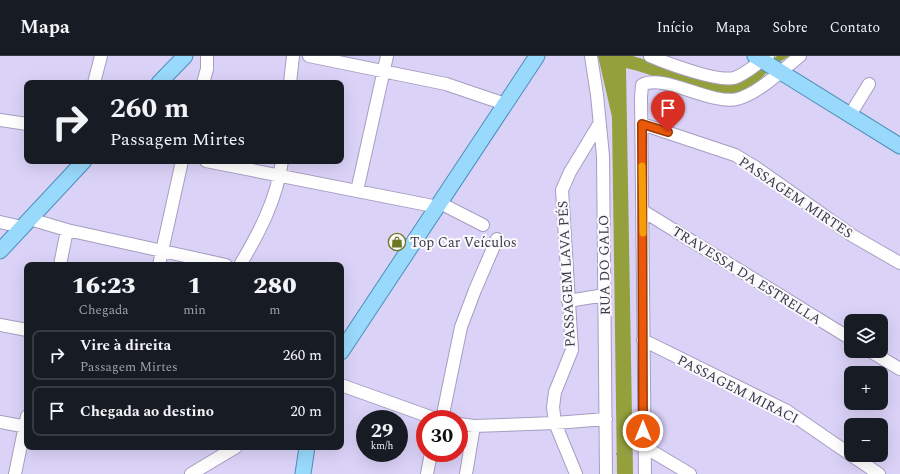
<!DOCTYPE html>
<html lang="pt">
<head>
<meta charset="utf-8">
<style>
  :root { --surface:#171b24; --page:#242831; --text:#f1f3f6; --muted:#9ea1a6; --line:#363941 }
  body { margin:0; font-family:Spectral,serif; background:var(--page); color:var(--text); height:100vh; display:flex; flex-direction:column; font-size:15px; white-space:nowrap }
  * { box-sizing:border-box; margin:0 }
  p { font-size:13px; color:var(--muted) }
  .icon { flex:none; width:22px; height:22px; fill:none; stroke:currentColor; stroke-width:2; stroke-linecap:round; stroke-linejoin:round }
  .map { position:relative; flex:1; overflow:hidden }
  .sheet { position:absolute; left:24px; top:206px; width:320px; height:188px; display:flex; flex-direction:column; background:var(--surface); border-radius:8px; box-shadow:0 4px 16px #0002 }
  .sheet>* { flex:none }
  .guide { position:absolute; left:24px; top:24px; width:320px; height:84px; border-radius:8px; box-shadow:0 4px 16px #0002; background:#171b24; color:var(--text); overflow:hidden }
  .fabs { position:absolute; left:844px; top:258px; display:grid; gap:8px }
  .fabs a { display:grid; place-items:center; width:44px; height:44px; border-radius:8px; background:var(--surface); box-shadow:0 4px 16px #0002; font-size:20px }
  .speed { position:absolute; left:356px; top:354px; display:flex; gap:8px; font-size:20px; font-weight:700; text-align:center }
  .speed>* { display:grid; place-content:center; width:52px; height:52px; border-radius:50%; background:var(--surface); box-shadow:0 4px 16px #0002; line-height:1 }
  .speed small { font-size:10px; font-weight:400 }
  .speed .limit { border:6px solid #d22; background:#fff; color:#111 }
  .pin { position:absolute; display:grid; place-items:center; width:34px; height:34px; color:#fff; margin:-41px -17px; border-radius:50% 50% 50% 0; rotate:-45deg; box-shadow:0 0 4px #0007 }
  .pin .icon { rotate:45deg }
  .me { position:absolute; width:44px; margin:-22px; rotate:0deg; stroke-linejoin:round; filter:drop-shadow(0 0 3px #0008) }
  .turn { display:flex; align-items:center; gap:14px; height:84px; padding:0 20px; font-size:18px }
  .turn .icon { width:52px; height:52px; stroke-width:2.5 }
  .turn b { display:block; font-size:28px; line-height:34px }
  .eta { display:flex; justify-content:space-evenly; align-items:center; height:68px; text-align:center }
  .eta b { font-size:24px; font-weight:800; line-height:28px }
  ul { padding:0; list-style:none }
  li { display:flex; align-items:center; gap:12px; height:50px; margin:0 8px 6px; padding:0 12px; border:2px solid var(--line); border-radius:8px }
  li div { flex:1 }
  li b { display:block; font-size:15px }
  li em { font-style:normal }
  header { display:flex; align-items:center; gap:24px; box-sizing:border-box; height:56px; padding:0 20px; background:var(--surface); border-bottom:1px solid var(--line) }
  header strong { font-size:19px }
  nav { display:flex; gap:22px; margin-inline-start:auto; font-size:14px }
  .map>svg:first-child { display:block }
</style>
</head>
<body>
<header>
<strong>Mapa</strong>
<nav><a>Início</a><a>Mapa</a><a>Sobre</a><a>Contato</a></nav>
</header>
<div class="map">
<svg width="900" height="418" viewBox="0 0 900 418">
  <rect width="100%" height="100%" fill="#dbd2f8"/>
  <path fill="#94a03c" d="M598,0H633L707,24L746,22L777,0H789C784,3 778,7 774,10C763,19 756,30 743,36C716,48 655,18 626,12L633,418H617L612,61Z"/>
  <g fill="none" stroke-linecap="round" stroke-linejoin="round">
    <defs>
      <path id="minor" d="M309,0L446,28L505,48
        M591,0L597,39L603,100L606,418
        M650,0C666,7 717,26 734,22C747,18 757,7 768,0
        M94,27L101,0
        M203,27L207,13V0
        M290,27L293,0
        M850,59L869,28
        M0,64L27,68
        M642,68L735,99L755,111L853,180L900,207
        M206,105L438,151
        M357,135L387,0
        M440,147L483,169
        M643,155L851,283
        M30,163L67,174L226,209
        M0,166L22,171
        M60,209L67,174
        M159,209L182,105
        M240,209C259,177 277,143 282,105
        M568,245L605,239
        M0,269L27,274
        M643,284L787,355L851,399
        M870,295L900,313
        M341,329L436,363
        M442,363L461,271L475,234L497,183
        M0,366L27,371
        M459,368L474,370L555,367L606,363
        M643,390L690,418
        M851,399L879,418
        M15,418L27,360
        M191,418L236,391
        M427,418L431,397
        M466,418L474,370
        M576,418L555,367L553,351L555,336L572,294L562,134L570,116L599,68
        M645,418L641,41L642,29C663,17 710,49 737,43C758,38 783,13 800,0"/>
      <path id="major" d="M755,0L900,90
        M159,27L185,0
        M0,195L84,105
        M341,296L537,0
        M303,418L307,391"/>
    </defs>
    <use href="#minor" stroke="#a69dc1" stroke-width="14"/>
    <use href="#major" stroke="#4c8fba" stroke-width="17"/>
    <path stroke="#8c86a1" stroke-width="1.5" stroke-dasharray="1 3" stroke-linecap="butt" d="M616,398H636"/>
    <use href="#minor" stroke="#fff" stroke-width="12"/>
    <use href="#major" stroke="#99d9fb" stroke-width="15"/>
  </g>
  <g fill="none" stroke-linecap="round" stroke-linejoin="round">
    <defs>
      <path id="route" d="M643,375L642,68L668,76"/>
    </defs>
    <use href="#route" stroke="#983908" stroke-width="10"/>
    <use href="#route" stroke="#ea580c" stroke-width="7"/>
    <path stroke="#f59e0b" stroke-width="7" d="M642,110L643,177"/>
  </g>
  <defs>
    <symbol id="shop-ring" viewBox="-11 -11 22 22"><circle r="9.5" fill="#faf9fd" stroke="#6d7721" stroke-width="1.5"/><path d="M-5-2.5h2.3a2.7 3.5 0 0 1 5.4 0H5L5.5 6h-11ZM-1.5-2.5h3a1.5 2.3 0 0 0-3 0Z" fill="#6d7721"/></symbol>
  </defs>
  <g fill-rule="evenodd">
    <use href="#shop-ring" x="387" y="176" width="20" height="20"/>
  </g>
  <g text-anchor="middle" stroke-width="4" stroke-linejoin="round" paint-order="stroke">
    <g font-size="14" fill="#3b3746" stroke="#faf9fd">
      <text transform="translate(796 141) rotate(34)" y="5">PASSAGEM MIRTES</text>
      <text transform="translate(604 209) rotate(-91)" y="5">RUA DO GALO</text>
      <text transform="translate(566 218) rotate(-93)" y="5">PASSAGEM LAVA PÉS</text>
      <text transform="translate(747 219) rotate(32)" y="5">TRAVESSA DA ESTRELLA</text>
      <text transform="translate(738 333) rotate(27)" y="5">PASSAGEM MIRACI</text>
    </g>
    <g font-size="14" fill="#3b3746" stroke="#faf9fd" text-anchor="start">
      <text x="410" y="191">Top Car Veículos</text>
    </g>
  </g>
</svg>
<div class="fabs">
<a><svg class="icon" aria-label="layers" viewBox="0 0 24 24"><path d="M12 4l9 5-9 5-9-5zM3 14l9 5 9-5"/></svg></a>
<a>+</a>
<a>−</a>
</div>
<div class="speed"><div>29<small>km/h</small></div><div class="limit">30</div></div>
<div class="pin" style="left:668px;top:76px;background:#d93025"><svg class="icon" aria-label="arrive" viewBox="0 0 24 24"><path d="M6 21V4h12l-3 4 3 4H6"/></svg></div>
<svg class="me" style="left:643px;top:375px" viewBox="-20 -20 40 40"><circle r="17" fill="#ea580c" stroke="#fff" stroke-width="3"/><path d="M0-11L8 9 0 5-8 9z" fill="#fff"/></svg>
<div class="guide">
<div class="turn"><svg class="icon" aria-label="right" viewBox="0 0 24 24"><path d="M7 20v-9h11M14 6l5 5-5 5"/></svg><div><b>260 m</b>Passagem Mirtes</div></div>
</div>
<section class="sheet">
<div class="eta">
<div><b>16:23</b><p>Chegada</p></div>
<div><b>1</b><p>min</p></div>
<div><b>280</b><p>m</p></div>
</div>
<ul>
<li><svg class="icon" aria-label="right" viewBox="0 0 24 24"><path d="M7 20v-9h11M14 6l5 5-5 5"/></svg><div><b>Vire à direita</b><p>Passagem Mirtes</p></div><em>260 m</em></li>
<li><svg class="icon" aria-label="arrive" viewBox="0 0 24 24"><path d="M6 21V4h12l-3 4 3 4H6"/></svg><div><b>Chegada ao destino</b></div><em>20 m</em></li>
</ul>
</section>
</div>
</body>
</html>
